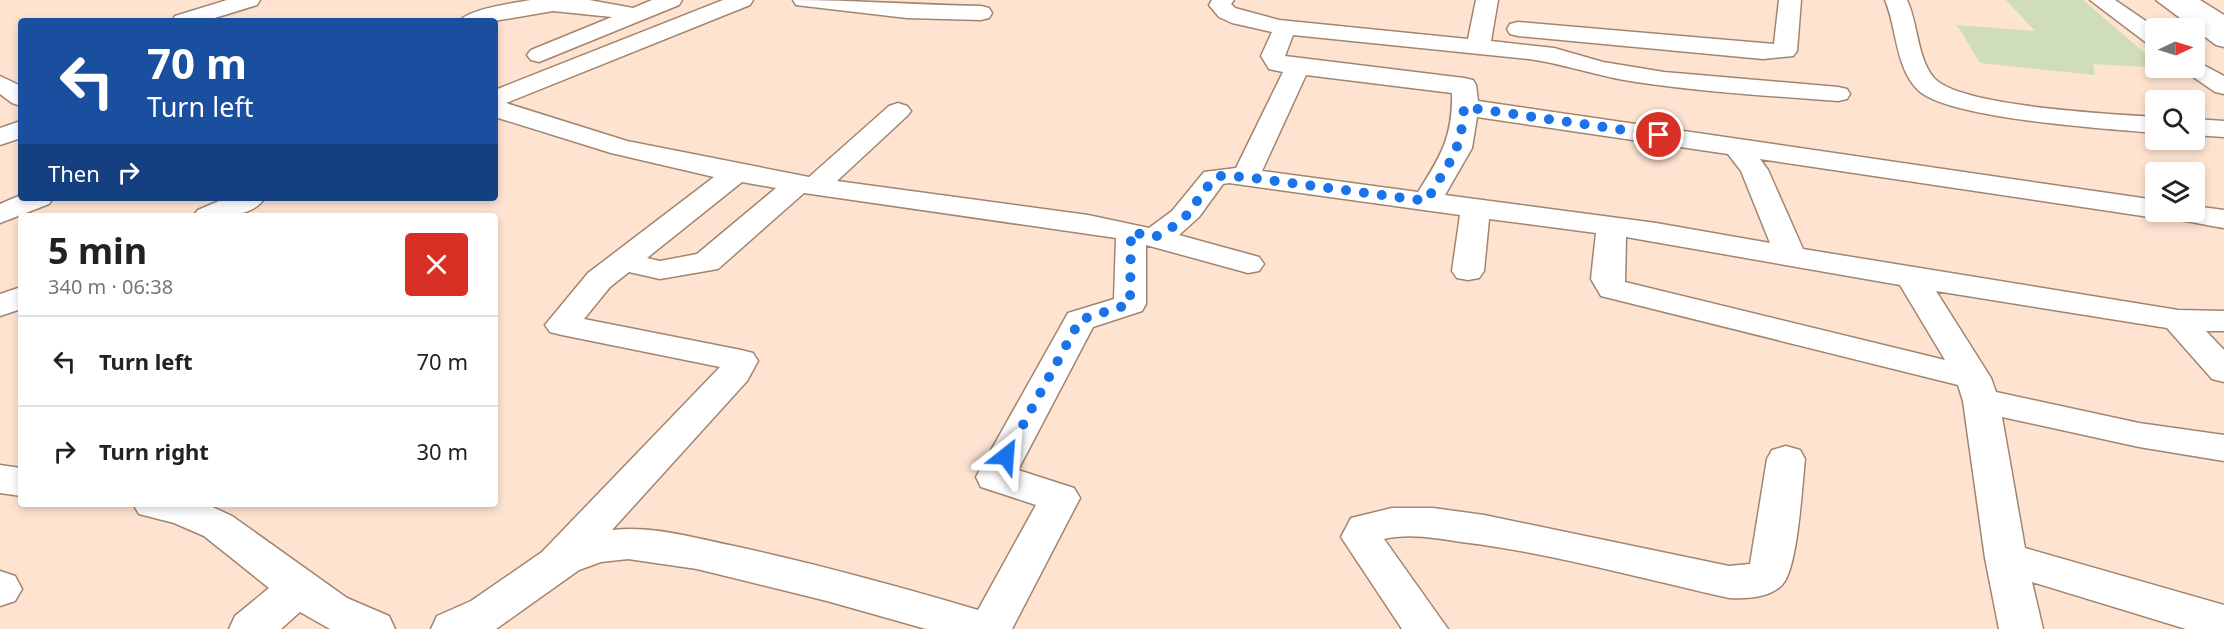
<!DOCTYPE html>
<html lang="en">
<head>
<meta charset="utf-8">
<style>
  :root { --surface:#fff; --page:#f2f2f2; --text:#222; --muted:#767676; --line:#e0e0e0 }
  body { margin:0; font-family:"Noto Sans",sans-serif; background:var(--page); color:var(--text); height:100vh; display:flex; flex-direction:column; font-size:22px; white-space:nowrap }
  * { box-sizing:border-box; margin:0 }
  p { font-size:20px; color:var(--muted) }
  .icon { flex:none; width:33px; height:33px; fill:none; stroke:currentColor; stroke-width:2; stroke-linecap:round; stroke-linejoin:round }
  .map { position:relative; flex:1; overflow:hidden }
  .panel { position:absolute; left:18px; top:213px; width:480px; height:294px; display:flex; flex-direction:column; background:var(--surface); border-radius:6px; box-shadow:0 3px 9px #0003 }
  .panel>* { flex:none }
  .hud { position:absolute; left:18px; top:18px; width:480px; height:183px; border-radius:6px; box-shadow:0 3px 9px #0003; background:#1a4fa0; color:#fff; overflow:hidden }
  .needle { width:39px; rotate:86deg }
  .controls { position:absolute; left:2145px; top:18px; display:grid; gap:12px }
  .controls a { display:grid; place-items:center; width:60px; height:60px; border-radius:6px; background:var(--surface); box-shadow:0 3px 9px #0003; font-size:30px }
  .pin { position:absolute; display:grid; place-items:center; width:51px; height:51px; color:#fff; margin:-26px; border:3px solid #fff; border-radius:50%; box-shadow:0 2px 6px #0007 }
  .me { position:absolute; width:66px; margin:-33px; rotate:28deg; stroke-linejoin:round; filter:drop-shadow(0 0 4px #0008) }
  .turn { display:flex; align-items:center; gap:21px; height:126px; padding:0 30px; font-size:27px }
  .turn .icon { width:78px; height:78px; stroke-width:2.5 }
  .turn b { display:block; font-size:42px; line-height:51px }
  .then { display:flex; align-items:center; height:57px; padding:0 30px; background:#0003; gap:12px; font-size:22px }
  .round { display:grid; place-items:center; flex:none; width:63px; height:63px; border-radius:6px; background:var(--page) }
  .headline { display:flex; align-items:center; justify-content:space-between; height:102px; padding:0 30px }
  h1 { font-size:36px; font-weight:700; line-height:45px }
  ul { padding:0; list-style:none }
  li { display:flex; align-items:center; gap:18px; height:90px; padding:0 30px; border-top:2px solid var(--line) }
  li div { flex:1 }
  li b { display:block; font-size:22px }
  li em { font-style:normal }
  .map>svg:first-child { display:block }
</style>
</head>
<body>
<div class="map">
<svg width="2224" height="629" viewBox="0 0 2224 629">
  <rect width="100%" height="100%" fill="#fee3d1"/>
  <path fill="#cfddbb" d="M2006,0H2083L2155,62L2156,68H2163L2093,64L2095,75L1980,63L1957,25L2035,31Z"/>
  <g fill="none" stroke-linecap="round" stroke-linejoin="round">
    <defs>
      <path id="minor" d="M227,0H260L257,5L205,21H172L175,16Z
        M530,0H589L633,8L652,0H682L679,5L539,62L531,60L527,55L531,50L612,17L553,11L494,21H460C468,9 515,3 530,0Z
        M723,0H753L750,5L506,103L627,141L809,177L889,106L898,103L907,106L911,111L907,116L837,181L1088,215L1149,228L1172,211L1204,172L1236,168L1283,72L1269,69L1261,56L1272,32L1232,23L1219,17L1209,5L1212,0H1234L1231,4L1235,8L1279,20L1468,39L1476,0H1498L1491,41L1554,48L1603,62L1664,72L1838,87L1847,89L1850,94L1847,99L1838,101C1771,96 1703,92 1636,82C1600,77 1565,64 1529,59L1293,35L1285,56L1464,78L1473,80L1476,85L1478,101L2156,200V212H2194V206L2224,210V228C2210,226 2165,216 2156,218L1760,159L1768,170L1803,249L2178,310L2224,311V331H2206L2224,350V382L2212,379L2167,328L1936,291L1991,378L1996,392L2139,423L2224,435V461L2139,447L2002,417L2025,548L2224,605V629H2186L2032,582L2043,629H1999L1985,558L1963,401L1958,385L1601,296L1591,279L1596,233L1489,219L1484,271L1479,278L1468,280L1457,278L1452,271L1460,215L1229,183L1223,184L1199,217L1179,235L1259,257L1264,264L1259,271L1248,273L1146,245V304L1142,311L1093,327L1018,470L1074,488L1080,498L1012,629H926L827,601L697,569L628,559L601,562L579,570L496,629H431L437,616L471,601L542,552L720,367L562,335L550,332L545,325L588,273L714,177L611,153L495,117V90ZM1306,75L1452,93C1453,136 1441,156 1418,192L1262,171ZM1477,117L1728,154L1741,171L1770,243L1656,223L1445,195L1472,148ZM742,182L776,188L697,254L660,261L647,258ZM804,193L1116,238L1114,299L1068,313L976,477L981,487L1036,505L978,610C897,586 816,564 734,546C694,538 653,525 612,530L747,381L758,361L753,353L741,350L584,319L610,287L629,272L660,279L718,269ZM1626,237L1900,285L1945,360L1625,282Z
        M793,0C856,0 918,5 981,6L989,8L992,13L989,18L981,20L907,18L804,6L796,5Z
        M1779,0H1801L1797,51L1793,56L1763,59L1518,36L1510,34L1507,29L1510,24L1518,22L1774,44Z
        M1885,0H1907C1918,23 1917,58 1934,78C1960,107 2113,114 2156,117V133C2110,129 1947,119 1918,90C1895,67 1897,28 1885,0Z
        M2090,0H2115L2156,28V46L2148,44Z
        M2174,0H2200L2224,15V32L2216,30Z
        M2194,60L2224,76V94L2215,92L2186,72L2182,68H2194Z
        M0,76L21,86V106L12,103L0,94Z
        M2194,119L2224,121V137L2194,135Z
        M21,121V138L0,145V128Z
        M21,195V198H53L49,204L0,223V204Z
        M226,198H265C250,220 216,216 193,216L198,210Z
        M21,287V309L0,316V294Z
        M1786,446L1800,450L1805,459C1802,485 1798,569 1782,585C1769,598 1746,599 1729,598C1640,578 1552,553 1461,542C1437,538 1408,533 1384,539L1448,629H1402L1341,537L1351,518L1392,508H1433L1484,515L1729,566L1750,564L1767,459L1772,450Z
        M0,465L21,468V496L0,493Z
        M133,504H206L232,516L347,598L389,616L395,629H330L300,612L281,629H229L235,616L269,588L204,536L174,523L139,514Z
        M0,571L15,576L22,589L15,601L0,606Z"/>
      <path id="highway" d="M2156,0H2181L2224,30V47L2216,45Z"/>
    </defs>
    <use href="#minor" stroke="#a2856f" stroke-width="3"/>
    <use href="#highway" stroke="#a2856f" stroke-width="3"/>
    <use href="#minor" fill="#fff" fill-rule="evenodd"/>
    <use href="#highway" fill="#fff" fill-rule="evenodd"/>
  </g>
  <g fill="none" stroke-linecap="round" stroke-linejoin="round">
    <path stroke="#1a73e8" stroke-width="10" stroke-dasharray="0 18" d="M1006,456L1080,320L1130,304L1131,232L1155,237L1176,225L1186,216L1214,178L1219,176L1245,177L1427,201C1448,161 1461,156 1464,107L1659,135"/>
  </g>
</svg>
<div class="controls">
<a><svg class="needle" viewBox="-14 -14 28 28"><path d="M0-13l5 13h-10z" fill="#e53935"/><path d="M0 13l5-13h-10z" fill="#767676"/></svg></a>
<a><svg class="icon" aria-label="search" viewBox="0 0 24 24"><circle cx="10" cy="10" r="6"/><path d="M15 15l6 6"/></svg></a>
<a><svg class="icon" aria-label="layers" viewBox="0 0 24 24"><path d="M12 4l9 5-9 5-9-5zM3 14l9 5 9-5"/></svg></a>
</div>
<div class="pin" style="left:1659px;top:135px;background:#d93025"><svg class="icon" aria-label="arrive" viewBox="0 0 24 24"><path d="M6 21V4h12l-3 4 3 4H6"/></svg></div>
<svg class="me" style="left:1006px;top:456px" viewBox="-20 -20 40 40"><path d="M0-17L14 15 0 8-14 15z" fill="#1a73e8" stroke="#fff" stroke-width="4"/></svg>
<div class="hud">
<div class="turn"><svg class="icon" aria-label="left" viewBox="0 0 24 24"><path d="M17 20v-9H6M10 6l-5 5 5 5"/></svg><div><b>70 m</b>Turn left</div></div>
<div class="then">Then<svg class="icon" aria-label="right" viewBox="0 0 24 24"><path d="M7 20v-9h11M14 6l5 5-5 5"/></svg></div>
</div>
<section class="panel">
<div class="headline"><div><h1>5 min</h1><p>340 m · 06:38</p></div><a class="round" style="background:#d93025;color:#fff"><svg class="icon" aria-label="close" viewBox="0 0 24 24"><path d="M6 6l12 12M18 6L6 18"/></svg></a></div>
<ul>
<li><svg class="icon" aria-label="left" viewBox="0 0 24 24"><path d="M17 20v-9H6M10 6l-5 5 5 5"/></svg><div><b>Turn left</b></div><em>70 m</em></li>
<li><svg class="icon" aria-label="right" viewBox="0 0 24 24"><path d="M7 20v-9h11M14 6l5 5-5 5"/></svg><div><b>Turn right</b></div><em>30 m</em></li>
</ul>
</section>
</div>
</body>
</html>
